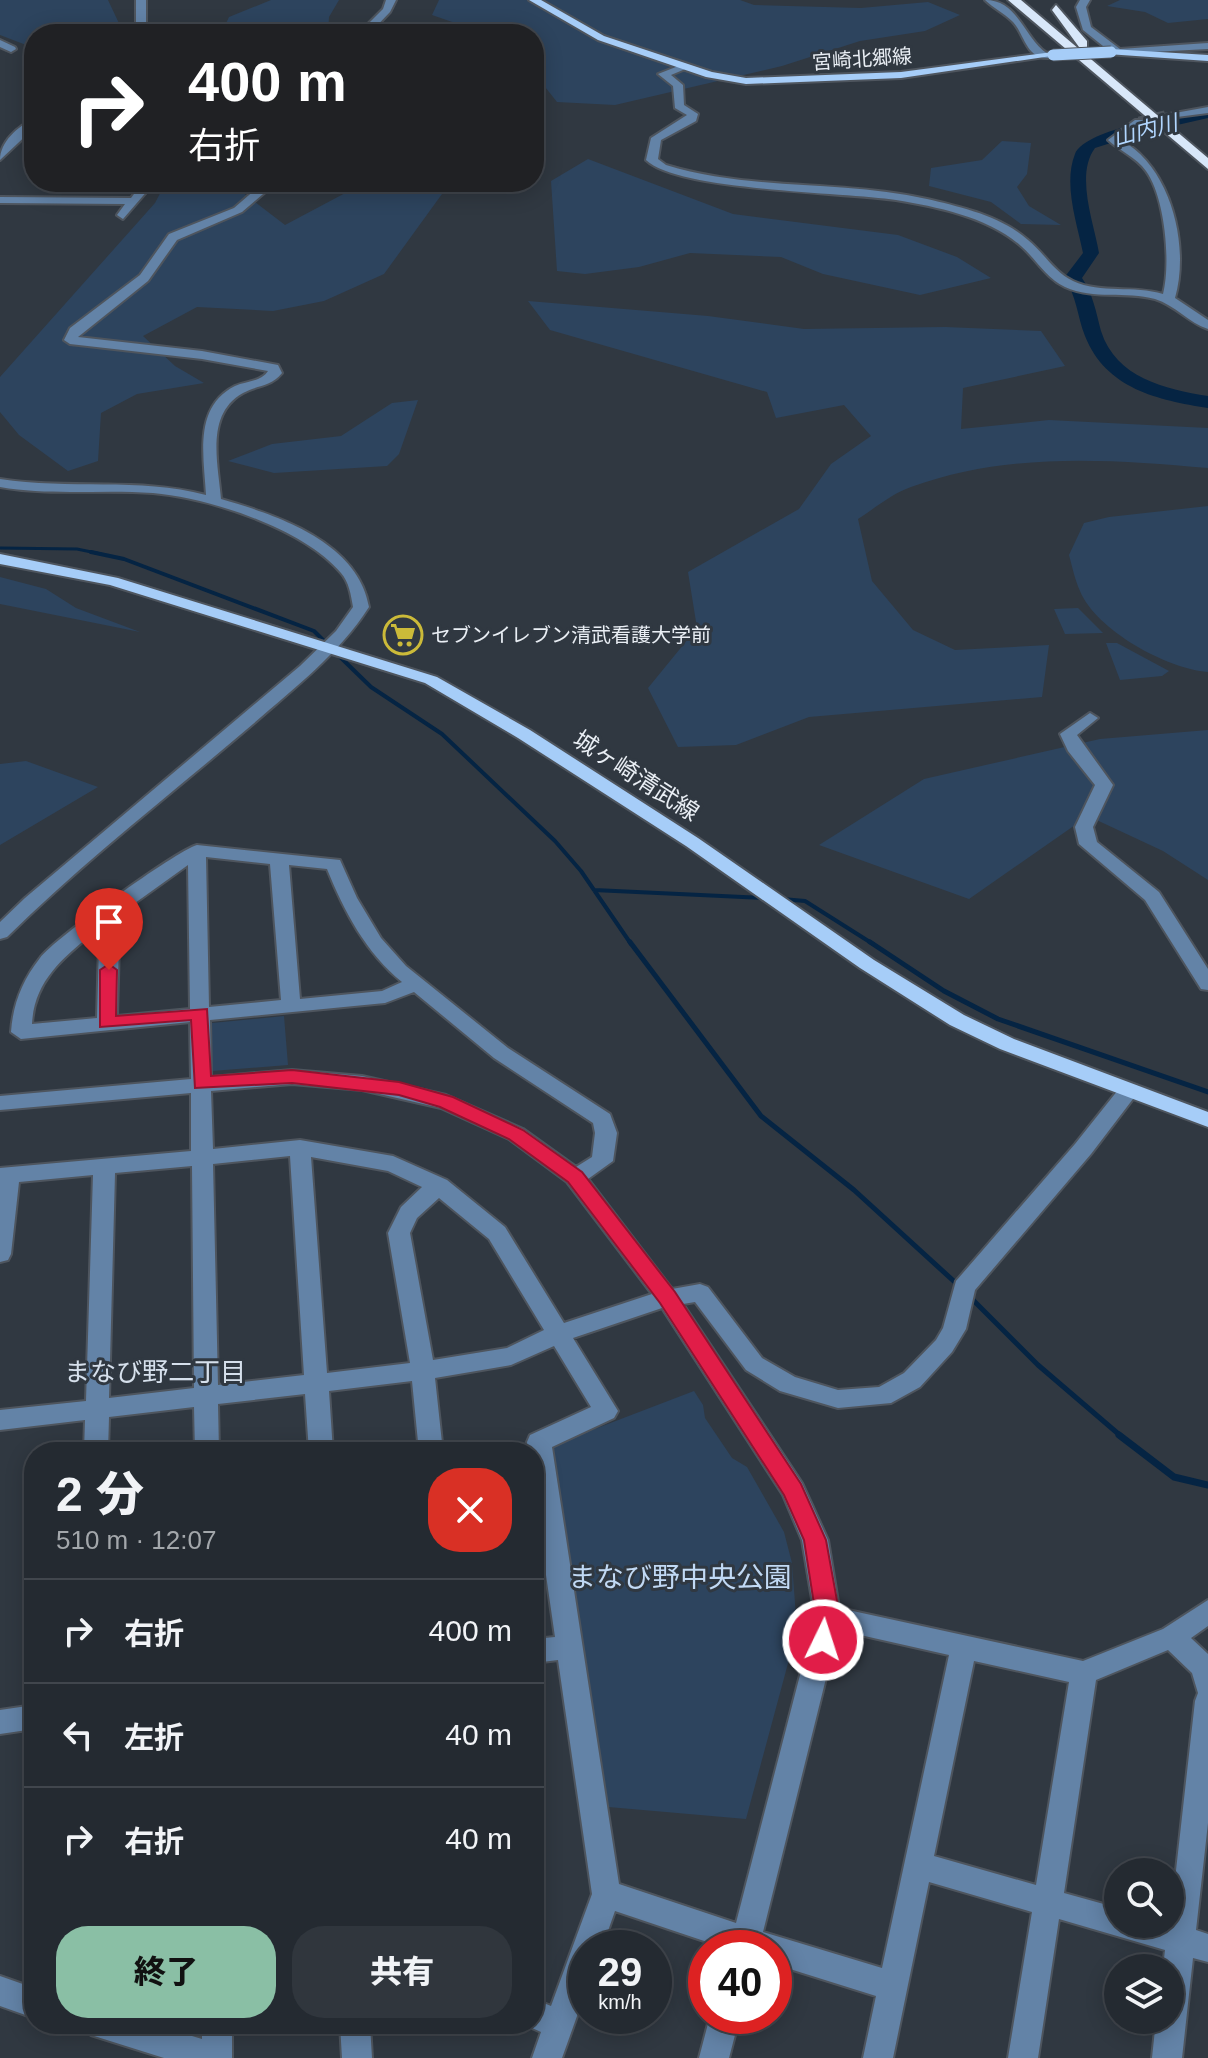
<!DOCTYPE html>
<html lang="ja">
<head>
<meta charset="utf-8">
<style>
  :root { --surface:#242a31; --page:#30363d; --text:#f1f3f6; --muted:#a3a7ab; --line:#41464d; --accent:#8abfa5 }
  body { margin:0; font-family:Helvetica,"Noto Sans JP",sans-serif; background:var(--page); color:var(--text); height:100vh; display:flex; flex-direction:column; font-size:30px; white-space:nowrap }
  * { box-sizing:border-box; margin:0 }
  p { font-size:26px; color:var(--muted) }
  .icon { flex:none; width:44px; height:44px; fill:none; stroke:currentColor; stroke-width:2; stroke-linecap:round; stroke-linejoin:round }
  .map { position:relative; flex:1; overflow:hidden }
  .sheet { position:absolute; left:24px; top:1442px; width:520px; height:592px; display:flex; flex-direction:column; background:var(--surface); border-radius:32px; box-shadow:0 4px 20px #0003,0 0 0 2px var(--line) }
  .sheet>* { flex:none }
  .hud { position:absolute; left:24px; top:24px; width:520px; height:168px; border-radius:32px; box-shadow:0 4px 20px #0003,0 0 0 2px var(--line); background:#202124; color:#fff; overflow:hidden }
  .tools { position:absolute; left:1104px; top:1858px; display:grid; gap:16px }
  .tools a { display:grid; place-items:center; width:80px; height:80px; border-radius:50%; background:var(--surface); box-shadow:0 4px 20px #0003,0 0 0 2px var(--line); font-size:40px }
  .speed { position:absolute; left:568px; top:1930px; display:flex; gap:16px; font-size:40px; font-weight:700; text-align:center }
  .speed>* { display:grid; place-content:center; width:104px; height:104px; border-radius:50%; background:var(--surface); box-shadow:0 4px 20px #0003,0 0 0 2px var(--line); line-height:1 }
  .speed small { font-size:20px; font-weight:400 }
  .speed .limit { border:12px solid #d22; background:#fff; color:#111 }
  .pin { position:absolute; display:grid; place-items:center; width:68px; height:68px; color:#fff; margin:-82px -34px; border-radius:50% 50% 50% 0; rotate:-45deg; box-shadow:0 0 8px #0007 }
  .pin .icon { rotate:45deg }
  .me { position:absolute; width:88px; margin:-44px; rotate:4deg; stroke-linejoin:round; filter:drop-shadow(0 0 6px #0008) }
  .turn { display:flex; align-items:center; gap:28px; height:168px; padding:0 32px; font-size:36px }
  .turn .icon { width:104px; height:104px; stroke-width:2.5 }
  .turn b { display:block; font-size:56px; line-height:68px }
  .round { display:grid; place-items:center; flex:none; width:84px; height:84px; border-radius:32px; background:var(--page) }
  .head { display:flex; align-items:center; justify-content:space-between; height:136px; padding:0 32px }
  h1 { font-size:48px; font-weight:800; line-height:60px }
  .cta { display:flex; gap:16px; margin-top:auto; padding:16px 32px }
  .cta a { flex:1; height:92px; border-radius:32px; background:var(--accent); color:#111; font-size:32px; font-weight:800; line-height:92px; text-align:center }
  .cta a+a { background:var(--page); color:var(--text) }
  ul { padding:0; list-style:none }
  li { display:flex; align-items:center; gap:24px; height:104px; padding:0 32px; border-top:2px solid var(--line) }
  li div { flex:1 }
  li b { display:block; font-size:30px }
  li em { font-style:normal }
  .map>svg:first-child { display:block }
</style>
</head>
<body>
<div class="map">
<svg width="1208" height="2058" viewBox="0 0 1208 2058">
  <rect width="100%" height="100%" fill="#303841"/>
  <path fill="#2d445e" d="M0,0H108L124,34H34V48L0,35Z
    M271,0H339L329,17L328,34H221L229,17Z
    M439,0H740L754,5L861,8L928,2L960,15L925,31L860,41L782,66L615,105L557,102L534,73V34H487L432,15Z
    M1120,0H1208V19L1168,23L1145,12L1107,6Z
    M1002,141L1031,143L1027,174L1017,187L1029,206L1061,225L1021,224L991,202L929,186L931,168L982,160Z
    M588,159L733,214L898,235L957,257L991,278L920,295L823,274L781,257L690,253L639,267L585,274L557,271L551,181Z
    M166,182H229L285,225L366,182H463L442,194L384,274L324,301L273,311L197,307L143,336L175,366L204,383L137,394L101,413L98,461L68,471L19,435L0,412V377L155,203Z
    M528,301L708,316L804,329L945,327L1041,331L1065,366L963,388L961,429L1049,420L1208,428V468C1107,459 1008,452 911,487C893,493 875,508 858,519L872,581L913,630L955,650L1049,645L1042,697L809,717L736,745L678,747L648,688L697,628L688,572L799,509L831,464L871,436L844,405L776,418L767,392L550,330Z
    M418,400L399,454L387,466L274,473L228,461L272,444L341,436L392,403Z
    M1208,506V672C1167,669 1096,630 1080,591C1075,580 1072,566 1069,555L1084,523L1109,517Z
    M0,577L46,589L76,608L140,632L0,604Z
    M1078,608L1103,633L1065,634L1054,609Z
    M1106,643H1117L1169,671L1162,676L1120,680Z
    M1208,730V880L1163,851L1088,816L969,899L819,845L924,779L1100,739Z
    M26,761L98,787L0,845V764Z
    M284,1016L288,1065L212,1071V1023Z
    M694,1391L703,1405L705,1418L732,1458L747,1467L784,1532L792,1563L797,1630L746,1819L597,1806L545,1467L553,1445Z"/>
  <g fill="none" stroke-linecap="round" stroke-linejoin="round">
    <path stroke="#052443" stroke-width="3" d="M0,548L77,549L101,554"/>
    <path stroke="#052443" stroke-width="4" d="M91,552L124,559L314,631L329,646
      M336,653L371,687L442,734L555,841L581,871L631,944
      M594,890L764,898
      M782,899L805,901L873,944"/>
    <path stroke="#052443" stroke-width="5" d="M630,942L761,1116L854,1190L958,1285
      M870,942L944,991L998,1019L1208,1092
      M968,1295L1038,1365L1122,1437"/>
    <path stroke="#052443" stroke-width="7" d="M1119,1435L1174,1477L1208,1485"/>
    <path fill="#052443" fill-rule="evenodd" d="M1208,110V118L1142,133L1095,148C1075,175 1094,223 1099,253L1082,278C1093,294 1096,312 1101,331C1116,378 1165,389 1208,396V408C1158,400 1106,389 1085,336C1077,316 1077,296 1064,278L1083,253C1077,223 1063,184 1075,154C1086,128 1180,115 1208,110Z"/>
    <path stroke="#4c535c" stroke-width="11" stroke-dasharray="11 5" stroke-linecap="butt" d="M1139,122L1169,115"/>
    <defs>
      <path id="minor" d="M136,0H146V34H136Z
        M386,0H396L390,12L369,34H358L383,9Z
        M985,0C1019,0 1024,39 1048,54V58C1025,58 1025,34 1012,21C1004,13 993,8 985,0Z
        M1080,0H1090L1086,7L1091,27L1120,49L1208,43V49L1113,54L1083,30L1076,7Z
        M0,40L15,47L16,49L11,52L0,47Z
        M681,65L690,67L671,75L683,85L684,105L698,114L696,121L661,140L658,159L666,165C750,191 842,180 927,199C961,207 1001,216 1028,240C1044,253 1054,272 1073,281C1101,294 1134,285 1163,294C1171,263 1165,197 1146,171C1136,157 1120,151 1108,140L1135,120H1143V124L1121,140C1171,167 1190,246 1175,298L1208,320V329C1189,323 1175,305 1155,299C1126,291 1094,300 1065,287C1046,278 1036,259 1021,246C988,217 938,207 896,200C844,192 678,191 646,160L651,138L687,115L675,108L673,86L658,74Z
        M1208,107V113L1169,118L1164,115Z
        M34,119V128L0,160C0,142 18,126 34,119Z
        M143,182H155L123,219L117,215L125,204L0,203V197L131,198Z
        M264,182H277L242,212L177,240L148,281L78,337L202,351L278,365L282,373C271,387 257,385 243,393C205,414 218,463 221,499C277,515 358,542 369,607C339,654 294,688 253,724C170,795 84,861 7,937L0,939V922L25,898L300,666L336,631L353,607C351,595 349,582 341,573C303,528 209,498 153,493C102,489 51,496 0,487V479C69,490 138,477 206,495C204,457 193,407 235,386C246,381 261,382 268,371L202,359L70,344L64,340L70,328L140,275L169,234L234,208Z
        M1090,713L1098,718L1077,735L1113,785L1093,827L1097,842L1159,892L1208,969V990L1201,989L1145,900L1079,844L1075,827L1095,785L1068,751L1060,734Z
        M197,845L340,860L357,898L381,938L406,966L508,1048L610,1114L617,1133L613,1161L588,1179L672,1289L700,1284L708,1287L762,1358L795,1377L838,1390L879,1387L904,1373L936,1340L943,1328L956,1281L1075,1144L1122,1085H1136L1139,1090L1136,1095L1091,1154L975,1290L966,1329L952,1352L920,1387L891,1403L838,1408L780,1391L746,1370L695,1302L683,1304L802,1483L828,1540L839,1608L1083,1661L1163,1629L1208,1600V1626L1191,1638L1208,1654V1823L1196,1930L1208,1934V1962L1193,1958L1182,2058H1152L1156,2020H1170V1968H1163L1165,1950L1059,1919L1038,2058H1008L1032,1912L929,1882L893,2058H863L876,1996L774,1964V1948H725L615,1911L602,1948H586V1991L562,2058H532L541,2032L523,2024H534V1999L551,2006L592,1894L558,1660L534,1663V1639L555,1637L534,1492V1452H528L527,1442L530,1435L591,1407L554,1346L511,1365L435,1378L443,1452H419L412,1381L329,1391L333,1452H309L305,1394L218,1404L219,1452H195L194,1407L109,1417L108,1452H84L85,1420L0,1430V1410L86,1401L93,1175L19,1182L11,1254L8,1260L0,1262V1168L191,1151V1093L0,1110V1096L191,1079L190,1022L21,1039L11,1032C13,1004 22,981 40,958C54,939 176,851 197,845ZM206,857L270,864L281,1000L209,1007ZM188,865L190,1009L117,1016L119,944L103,926ZM289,865L327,869C344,911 366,953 402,982L382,991L300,999ZM91,935L99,945L97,1018L32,1024C34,983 60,960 91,935ZM414,992L494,1058L593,1123L595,1133L592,1157L576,1167L523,1129L446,1095L362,1076L292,1070L211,1077L210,1020L385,1003ZM292,1084L362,1090L441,1108L509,1139L567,1182L652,1294L564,1323L505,1227L447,1180L393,1156L300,1140L213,1149L211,1091ZM290,1156L304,1375L218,1385L213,1164ZM311,1157L388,1171L422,1187L401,1207L388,1233L410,1363L327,1373ZM192,1166L194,1388L109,1398L115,1173ZM439,1198L489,1239L544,1330L507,1348L433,1360L410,1233L417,1218ZM662,1308L783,1495L802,1540L815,1617L736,1923L619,1884L552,1447L614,1418L618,1411L573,1338ZM838,1630L949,1655L882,1968L763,1932ZM1168,1650L1192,1673L1198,1693L1195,1701L1170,1924H1118V1908L1064,1893L1096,1680ZM974,1661L1069,1682L1036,1885L934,1856Z
        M34,1705V1729L0,1734V1710Z
        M0,1976L34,1988V2018L0,2006Z
        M710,2016H740L729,2058H699Z
        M87,2024H152L202,2039V2024H232V2058H164L91,2035Z
        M340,2024H370L372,2058H342Z"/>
      <path id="major" d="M529,0H541L604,36L712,72L746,78L901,72L1053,52L1058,55L901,78L746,84L706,77L598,40Z
        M1111,49L1208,55V61L1107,54Z
        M0,554L118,578L437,677L530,730L698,838L874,960L964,1015L1014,1039L1208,1112V1127L1000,1049L950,1025L860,968L686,846L518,738L425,683L110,585L0,564Z"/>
      <path id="highway" d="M1008,0H1021L1208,158V169Z
        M1056,5L1087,41V47H1079L1052,10Z"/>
    </defs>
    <use href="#minor" stroke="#4e555e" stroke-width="4"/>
    <use href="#major" stroke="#4e555e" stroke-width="4"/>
    <use href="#highway" stroke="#4e555e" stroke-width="4"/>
    <use href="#minor" fill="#6383a7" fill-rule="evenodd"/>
    <use href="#major" fill="#a6cdf8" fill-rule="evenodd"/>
    <use href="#highway" fill="#d8e7f9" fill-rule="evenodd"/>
    <defs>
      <path id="major-bridge" d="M1053,55L1111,52"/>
    </defs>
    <use href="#major-bridge" stroke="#4e555e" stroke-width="13" stroke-linecap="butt"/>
    <use href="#major-bridge" stroke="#a6cdf8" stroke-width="11"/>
  </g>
  <path fill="#e11d48" stroke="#92132f" stroke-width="2" d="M109,964L117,970L116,1016L207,1009L211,1076L292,1070L399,1082L453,1097L523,1130L582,1172L675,1292L801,1484L826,1540L840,1617L831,1647L823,1650L815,1647L811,1640L816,1617L804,1540L784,1495L660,1303L568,1182L509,1139L440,1107L399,1095L292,1083L195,1088L191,1020L100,1027V970Z"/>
  <defs>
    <symbol id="supermarket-ring" viewBox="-11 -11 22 22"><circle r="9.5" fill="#303841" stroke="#cbba39" stroke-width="1.5"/><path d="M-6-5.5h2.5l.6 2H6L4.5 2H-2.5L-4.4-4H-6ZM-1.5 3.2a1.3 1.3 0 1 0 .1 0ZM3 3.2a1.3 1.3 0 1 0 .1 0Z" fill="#cbba39"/></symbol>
  </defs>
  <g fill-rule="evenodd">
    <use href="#supermarket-ring" x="381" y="613" width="44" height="44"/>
  </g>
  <g text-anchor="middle" stroke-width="6" stroke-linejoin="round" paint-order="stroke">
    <g font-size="20" fill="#e9eef4" stroke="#303841">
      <text transform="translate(862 59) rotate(-4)" y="7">宮崎北郷線</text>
    </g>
    <g font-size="20" fill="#e9eef4" stroke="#303841" text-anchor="start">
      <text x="431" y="642">セブンイレブン清武看護大学前</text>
    </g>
    <g font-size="22" font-style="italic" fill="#b1d6ff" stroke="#303841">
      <text transform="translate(1145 130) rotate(-15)" y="8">山内川</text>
    </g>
    <g font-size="24" fill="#e9eef4" stroke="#303841">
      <text transform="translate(636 776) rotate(33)" y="8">城ヶ崎清武線</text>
    </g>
    <g font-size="26" fill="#d6e0ec" stroke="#303841">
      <text x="155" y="1381">まなび野二丁目</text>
    </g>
    <g font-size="28" fill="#c1d9f4" stroke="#303841">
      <text x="680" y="1587">まなび野中央公園</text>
    </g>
  </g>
</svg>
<div class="tools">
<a><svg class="icon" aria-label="search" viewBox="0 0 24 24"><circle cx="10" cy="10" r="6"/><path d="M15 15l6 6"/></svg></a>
<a><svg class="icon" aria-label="layers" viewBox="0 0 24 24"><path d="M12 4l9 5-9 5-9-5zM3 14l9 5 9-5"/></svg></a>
</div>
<div class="speed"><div>29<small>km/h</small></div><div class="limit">40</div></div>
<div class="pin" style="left:109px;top:970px;background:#d93025"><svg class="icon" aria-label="arrive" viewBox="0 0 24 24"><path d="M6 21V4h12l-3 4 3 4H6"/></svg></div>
<svg class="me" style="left:823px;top:1640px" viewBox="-20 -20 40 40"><circle r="17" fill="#e11d48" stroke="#fff" stroke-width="3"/><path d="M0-11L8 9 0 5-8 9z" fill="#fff"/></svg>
<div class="hud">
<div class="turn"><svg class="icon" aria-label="right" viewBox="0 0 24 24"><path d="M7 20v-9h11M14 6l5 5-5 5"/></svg><div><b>400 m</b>右折</div></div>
</div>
<section class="sheet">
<div class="head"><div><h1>2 分</h1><p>510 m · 12:07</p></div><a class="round" style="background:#d93025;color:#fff"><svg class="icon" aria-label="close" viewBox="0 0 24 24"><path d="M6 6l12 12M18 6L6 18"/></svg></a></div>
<ul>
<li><svg class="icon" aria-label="right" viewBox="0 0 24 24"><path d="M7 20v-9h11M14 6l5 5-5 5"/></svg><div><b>右折</b></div><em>400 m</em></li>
<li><svg class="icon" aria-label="left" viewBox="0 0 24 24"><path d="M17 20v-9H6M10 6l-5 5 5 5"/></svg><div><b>左折</b></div><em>40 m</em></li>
<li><svg class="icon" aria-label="right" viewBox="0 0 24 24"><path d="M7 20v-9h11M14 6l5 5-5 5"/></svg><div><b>右折</b></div><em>40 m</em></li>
</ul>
<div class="cta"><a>終了</a><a>共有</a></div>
</section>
</div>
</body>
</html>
